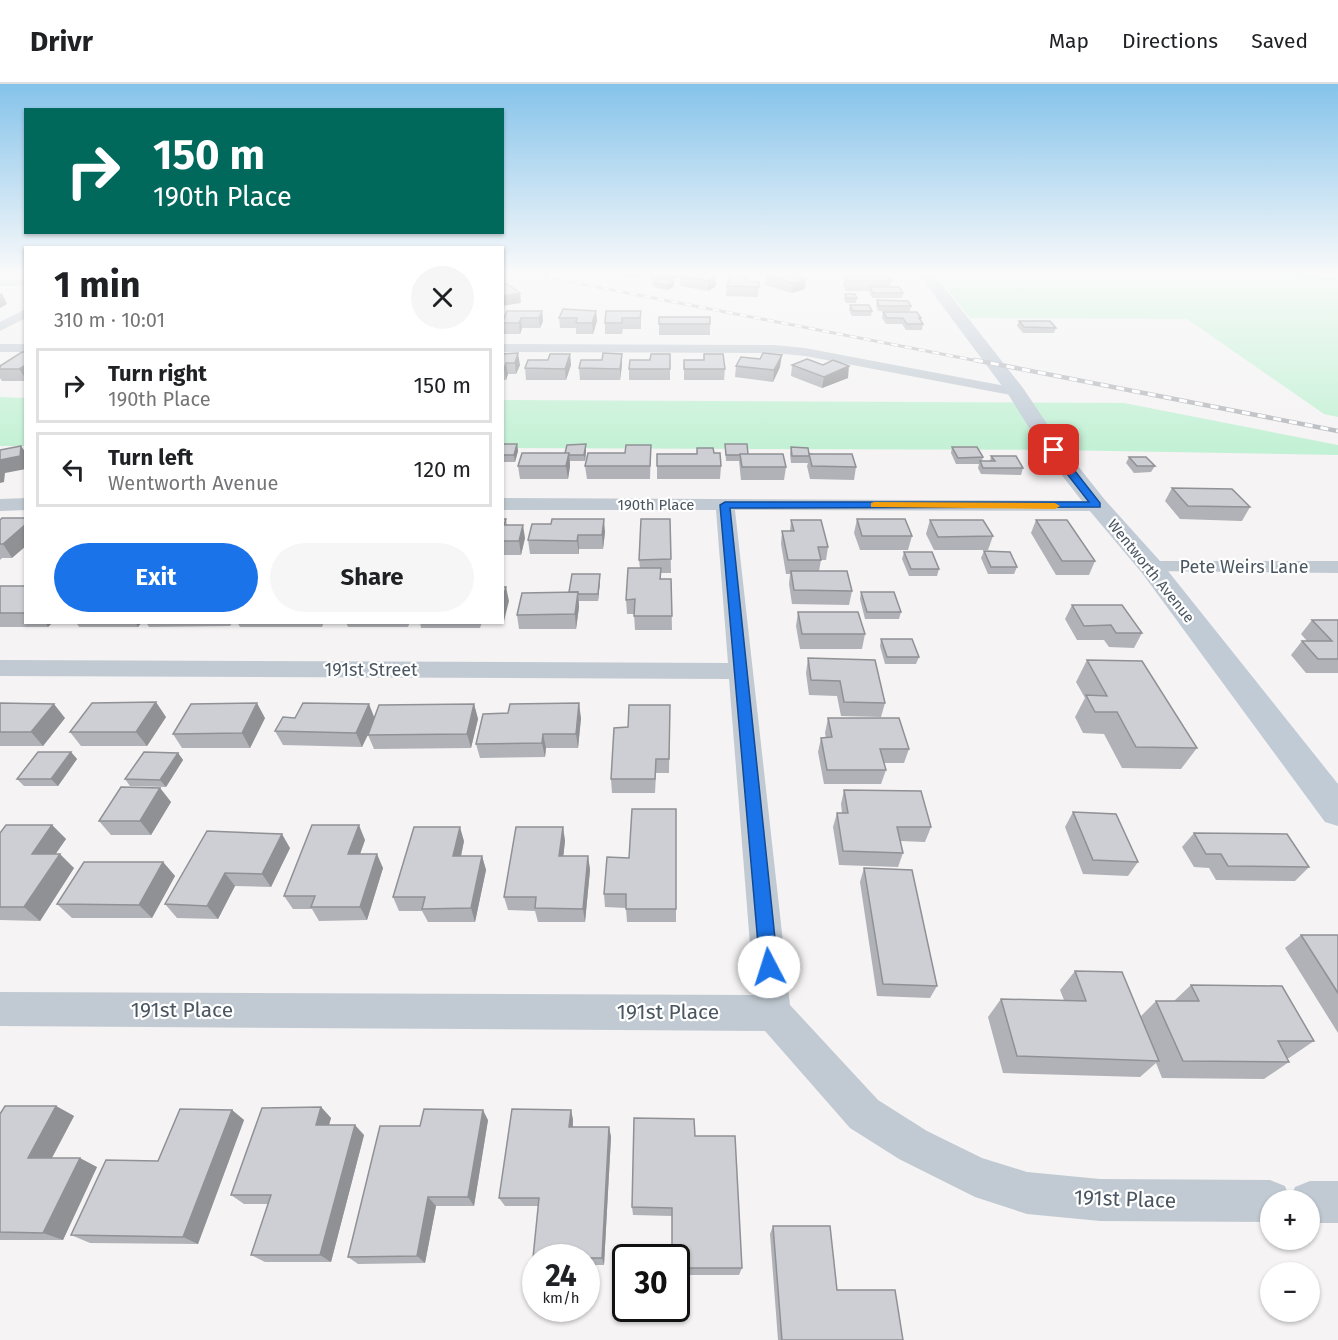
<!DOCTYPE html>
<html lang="en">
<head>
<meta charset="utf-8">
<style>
  :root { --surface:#fff; --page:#f6f6f6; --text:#202124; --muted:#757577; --line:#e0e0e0; --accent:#1a73e8 }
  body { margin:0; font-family:"Fira Sans",sans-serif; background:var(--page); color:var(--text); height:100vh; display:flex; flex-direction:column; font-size:22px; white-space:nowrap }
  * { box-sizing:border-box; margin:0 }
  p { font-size:20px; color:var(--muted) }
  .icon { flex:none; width:33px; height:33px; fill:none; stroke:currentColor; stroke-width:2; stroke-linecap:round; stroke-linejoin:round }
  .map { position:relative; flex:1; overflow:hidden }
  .sheet { position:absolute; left:24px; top:162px; width:480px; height:378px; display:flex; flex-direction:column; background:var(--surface); border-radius:0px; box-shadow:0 2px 4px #0004 }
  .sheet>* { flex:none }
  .guide { position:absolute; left:24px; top:24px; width:480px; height:126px; border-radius:0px; box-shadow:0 2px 4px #0004; background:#00695c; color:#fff; overflow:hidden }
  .tools { position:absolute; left:1260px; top:1106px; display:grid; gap:12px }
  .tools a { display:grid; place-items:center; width:60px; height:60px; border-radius:50%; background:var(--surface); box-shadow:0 2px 4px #0004; font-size:30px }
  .speed { position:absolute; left:522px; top:1160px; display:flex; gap:12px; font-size:30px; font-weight:700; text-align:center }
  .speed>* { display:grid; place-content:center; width:78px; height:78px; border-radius:50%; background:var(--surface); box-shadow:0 2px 4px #0004; line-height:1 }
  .speed small { font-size:15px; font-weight:400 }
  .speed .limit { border:3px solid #111; border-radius:9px; background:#fff; color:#111 }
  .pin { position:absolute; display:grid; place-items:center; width:51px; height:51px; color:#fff; margin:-26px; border-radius:12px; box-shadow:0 3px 9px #0006 }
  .me { position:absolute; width:66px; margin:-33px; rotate:355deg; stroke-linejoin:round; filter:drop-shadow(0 0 4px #0008) }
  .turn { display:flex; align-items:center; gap:21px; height:126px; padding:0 30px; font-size:27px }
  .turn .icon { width:78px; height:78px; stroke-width:2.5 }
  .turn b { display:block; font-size:42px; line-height:51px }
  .round { display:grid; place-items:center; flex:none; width:63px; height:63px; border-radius:32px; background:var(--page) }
  .headline { display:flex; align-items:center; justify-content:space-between; height:102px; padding:0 30px }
  h1 { font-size:36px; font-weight:700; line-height:45px }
  .cta { display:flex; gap:12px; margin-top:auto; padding:12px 30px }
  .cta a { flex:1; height:69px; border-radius:36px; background:var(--accent); color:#fff; font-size:24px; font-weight:700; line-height:69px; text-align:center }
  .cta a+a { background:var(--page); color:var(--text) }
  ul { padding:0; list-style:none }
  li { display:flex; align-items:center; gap:18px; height:75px; margin:0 12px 9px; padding:0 18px; border:3px solid var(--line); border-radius:0px }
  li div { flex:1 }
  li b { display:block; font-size:22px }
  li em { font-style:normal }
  header { display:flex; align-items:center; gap:36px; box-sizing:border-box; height:84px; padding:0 30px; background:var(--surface); border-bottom:2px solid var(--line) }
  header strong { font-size:28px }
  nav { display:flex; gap:33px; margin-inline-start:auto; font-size:21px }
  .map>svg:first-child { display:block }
</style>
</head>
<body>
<header>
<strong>Drivr</strong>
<nav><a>Map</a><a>Directions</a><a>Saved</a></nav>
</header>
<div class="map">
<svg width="1338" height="1256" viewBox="0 0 1338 1256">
  <rect width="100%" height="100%" fill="#f5f3f3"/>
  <path fill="#c3f1d5" d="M934,188H1338V333L1324,330L1187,235L970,234Z
    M0,313L25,314V362H0Z
    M503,316L1124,319L1338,361V371L1054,366L503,364Z"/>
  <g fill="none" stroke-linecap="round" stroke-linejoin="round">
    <path fill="#90daee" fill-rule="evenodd" d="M1263,188L1330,194L1332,195L1330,196L1242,188Z"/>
    <path fill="#c1cad2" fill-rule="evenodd" d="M0,196H26V202H0Z
      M26,225V234L0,247V238Z
      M0,260H26V268H0Z
      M502,260L774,261L805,264L1016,304L1023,308L1016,312L805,272L774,269L502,268Z
      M26,414V426L0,427V415Z
      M502,414L1104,417L1106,421L1104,425L1097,427L735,426L790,921L878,1016L927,1047L982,1074L1027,1088L1100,1095L1270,1096L1285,1102L1290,1115L1295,1103L1310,1097H1338V1139H1310V1116H1270V1138L1100,1137L1027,1130L975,1113L899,1075L850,1044L765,947L0,942V908L754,911L729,595L0,592V576L728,579L716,426H502Z
      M1151,477H1338V489L1144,487L1141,483L1144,479Z"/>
    <path fill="#c1cbd6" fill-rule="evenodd" d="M917,188H932L1023,304L1062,362L1105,416L1160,477L1338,700V742L1325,738L1142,489L1089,426L1046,371L1008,310Z"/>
    <defs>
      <path id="rail-far1" d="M520,188L983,278"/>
      <path id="rail" d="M975,276L1338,347"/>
    </defs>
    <use href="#rail-far1" stroke="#b5b8bd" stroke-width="3"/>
    <use href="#rail" stroke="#b5b8bd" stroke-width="4.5"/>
    <use href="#rail-far1" stroke="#fff" stroke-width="2" stroke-dasharray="7" stroke-linecap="butt"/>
    <use href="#rail" stroke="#fff" stroke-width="3" stroke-dasharray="8" stroke-linecap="butt"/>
  </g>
  <path fill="#b0b2b7" d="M599,188H683V190L686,188H709V191L716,202L708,207L680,202V192L672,196L674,202L668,206L653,203V199L656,197L651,196V191L643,190L634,194L619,192V189L613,192L599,189Z
    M810,188H826V191H811Z
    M747,191V197L759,198L758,213L726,212L727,202Z
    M766,191L801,194L806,195L805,205L792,209L765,201Z
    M845,191L891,197L890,203L903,209L902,214H872L869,208V207H846L843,201Z
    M845,210L857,214L856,219H846L844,215Z
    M877,216L911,222L910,228L878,227L876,221Z
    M850,221L872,227L871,232H852L849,226Z
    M542,227L543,237L540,244H522L520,250H503L502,237Z
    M596,227L597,237L593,250H576V244H560L559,234Z
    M641,227V245H623L622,250H605V239Z
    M883,228L921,234L920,237L923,240L922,246H906L902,240H886L882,234Z
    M659,233L710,240V251H659Z
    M1019,237L1056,244L1054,249H1023L1017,242Z
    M26,268V297H2L0,294V282Z
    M502,270L520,281L516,290H508L506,296H502Z
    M570,270L571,281L566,296H526L525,284Z
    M622,270V281L620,296H580L579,284L602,276Z
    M670,270V296H629V285L650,276Z
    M684,276L725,285L724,296H684Z
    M792,281H823L848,294L822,304L791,292Z
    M736,282L780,283L773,298L735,293Z
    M502,360H517L518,367L515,378H502Z
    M586,360V367L585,377H570V382L568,395H520L518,382L565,369Z
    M725,360L748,370L786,383L784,396H741L739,377H726Z
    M651,361L650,395H587L585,382Z
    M791,363L856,383L854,396L810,395L807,382L808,379H791L790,370Z
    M952,363L983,373L982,377H990L991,372L1023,384L1021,391L981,390L978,384L979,380H956L951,369Z
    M714,369L721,382L720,395H657V370Z
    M1129,373L1155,382L1151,388L1134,389L1126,379Z
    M1172,404L1250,423L1242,437L1180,435L1165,417Z
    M502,435H506L507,441L525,454L521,471H502Z
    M670,435L671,489H661V495H671L672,546H635L634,530H627L626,516L640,484L639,476Z
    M857,435L912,452L908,466H860L854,449Z
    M0,436L12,474H2L0,476Z
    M791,436L828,463L826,476H821L819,487L852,507L849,521L792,520L789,500L790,490H786L781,460L782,447H790Z
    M930,436L993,452L988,466H934L926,450Z
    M1036,436L1095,477L1089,491H1056L1031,449Z
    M605,448L603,465H579V470H530L528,456Z
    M984,467L1017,483L1014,490H988L981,474Z
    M904,468L939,485L937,492H909L902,475Z
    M600,490V497L598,517H579V523L576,545H519L517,531L569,508Z
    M0,502H26V538H53L48,543H0Z
    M861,508L901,528L899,535H865L860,515Z
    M1072,521L1142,549L1134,564L1109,563L1104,556H1077L1065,535Z
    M798,528L865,550L862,565H800L796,542Z
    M1312,536H1338V589H1306L1291,571L1302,557H1307L1301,550Z
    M76,538H142L138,543H79Z
    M146,538H233L230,542L149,543Z
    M237,538H324L322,543H240Z
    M346,538H410L408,543H348Z
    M420,538H482L480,544H421Z
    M881,555L919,573L916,580H885L880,562Z
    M808,574L885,619L881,633L841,632L837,612L809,611L806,589Z
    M1087,576L1197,664L1181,685L1122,684L1104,650L1083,649L1075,633L1085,614L1076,598Z
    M0,619L65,634L43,662H0Z
    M474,620L478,635L471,664L374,665L368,651L369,649L362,663L283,661L275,647Z
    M670,621L669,689H656L655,709H612L611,695L628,643Z
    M166,633L147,662H81L70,648Z
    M265,634L250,664H182L173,650Z
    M581,634L578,664H546L545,673L480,674L476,660Z
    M828,634L909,665L904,679H884L886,686L881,700H824L818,668L821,654H826L825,649Z
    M71,668L77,675L58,702H24L17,695Z
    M178,669L183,676L166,703L130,702L125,695Z
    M160,704L171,718L151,751H111L99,737Z
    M844,706L931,743L925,758L900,757L903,769L898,783L839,781L833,743L837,729H842L841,720Z
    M676,725V838H627L626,824L605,823L604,810L629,774Z
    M1073,728L1138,778L1128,792L1083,790L1065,743Z
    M52,741L66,755L55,770L74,784L40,837L0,836V749Z
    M563,743L565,757L563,772H588L590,786L585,838H538L535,827L508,826L504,813Z
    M207,747L290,764L271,803L235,802L218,835L177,834L165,820Z
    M1194,749L1309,783L1295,797L1216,796L1209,784L1194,783L1182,763Z
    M365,756L360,770L383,784L367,836L319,837L312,825H293L284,812Z
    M464,757L461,772H482L486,786L475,838H428L422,827H399L393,813Z
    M163,778L175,792L152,834H72L57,820Z
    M864,784L937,902L930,914L877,912L860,798Z
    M1301,851H1338V949L1285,864Z
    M1075,887L1141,932L1156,917H1174L1191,901L1314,957L1289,974H1287L1289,978L1264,995L1162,994L1156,979L1140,993L1003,989L988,933L1001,915L1064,916L1060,906Z
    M56,1022L74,1032L52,1074L97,1083L63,1156H0V1030Z
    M321,1023L331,1034L329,1041L364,1051L331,1178H265L251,1171L268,1120H244L231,1111Z
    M232,1026L244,1036L198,1160L90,1159L71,1151L158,1077Z
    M571,1026L573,1036V1043H609L611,1053L604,1181H586V1173H536V1178L533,1174L539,1122H505L499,1114Z
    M488,1036L474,1122H436L425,1179L358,1180L348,1173L420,1042Z
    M695,1052L742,1184L739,1191H676V1173L672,1132L633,1131L632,1123Z
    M773,1142L837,1206L903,1256H778L770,1150Z"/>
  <path fill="#909195" d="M613,188H619V189L613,192Z
    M634,188H643V190L634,194Z
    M668,188H683V191L666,199V189Z
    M707,188H709V196L716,192V202L708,207V197L704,190Z
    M802,189L801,197L806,195L805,205L792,209L794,192Z
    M674,197V202L668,206V201Z
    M2,209L7,220L0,224V210Z
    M520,209L521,219L502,222V212Z
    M542,227L543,237L540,244L539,234Z
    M596,227L597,237L593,250L592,239Z
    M521,234L522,244L520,250L519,239Z
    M518,269L520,281L516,290L515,279Z
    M570,270L571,281L566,296L565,285Z
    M622,270V281L620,296V285Z
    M782,271L780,283L773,298L774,286Z
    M506,279L508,290L506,296L504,285Z
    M26,281V295L19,285Z
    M849,282L848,294L822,304L824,293Z
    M517,360L518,367L515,378L514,371Z
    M586,360V367L585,377L584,371Z
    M21,362L26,369V385L5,389L4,398L0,399V376Z
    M569,369L570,382L568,395L566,382Z
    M604,435L605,448L603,465L602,451Z
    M26,440V462L12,474L3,460Z
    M523,441L525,454L521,471L519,457Z
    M578,451L579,465V470L577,457Z
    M600,490V497L598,517V510Z
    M506,503L509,517L504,537L502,528V518Z
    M578,508L579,523L576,545L575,530Z
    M45,538H53L48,543Z
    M135,538H142L138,543Z
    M156,618L166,633L147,662L136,648Z
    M257,619L265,634L250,664L242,649Z
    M579,619L581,634L578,664L576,650Z
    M54,620L65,634L43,662L31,648Z
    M369,620L375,635L362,663L356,649Z
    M474,620L478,635L471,664L467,650Z
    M543,650L546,664L545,673L542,659Z
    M71,668L77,675L58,702L51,695Z
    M178,669L183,676L166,703L160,696Z
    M160,704L171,718L151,751L140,737Z
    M52,741L66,755L46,784L32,770Z
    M359,741L365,756L355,784L348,770Z
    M460,743L464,757L458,786L453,772Z
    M563,743L565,757L562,785L559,772Z
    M282,750L290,764L271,803L262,790Z
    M60,770L74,784L40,837L24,823Z
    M377,770L383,784L367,836L360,823Z
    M482,772L486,786L475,838L471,824Z
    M588,772L590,786L585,838L583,825Z
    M163,778L175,792L152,834L139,821Z
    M225,789L235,802L218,835L207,822Z
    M56,1022L74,1032L47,1083L28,1074Z
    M321,1023L331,1034L326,1051L316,1041Z
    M232,1026L244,1036L198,1160L183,1153Z
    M483,1026L488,1036L474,1122L468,1113Z
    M571,1026L573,1036L572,1053L569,1043Z
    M355,1041L364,1051L331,1178L320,1171Z
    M609,1043L611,1053L604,1181L602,1174Z
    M80,1074L97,1083L63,1156L43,1149Z
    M428,1113L436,1122L425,1179L417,1172Z"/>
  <path fill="#cdcfd5" stroke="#909195" stroke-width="1.5" d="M686,188H707L704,190L716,192L708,197L680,192Z
    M772,188H799L802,189L794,192L806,195L793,199L766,191Z
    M730,191H747L746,197L759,198V203L727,202Z
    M845,191L887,192L891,197H847Z
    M660,194L674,197L668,201L653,199Z
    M507,200L520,209L502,212V201Z
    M870,203H899L903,209H873Z
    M845,210H855L857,214H847Z
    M877,216L908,217L911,222H879Z
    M850,221H869L872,227H853Z
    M563,225L596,227L592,239H576L577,234H559Z
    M507,227H542L539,234H521L519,239H502Z
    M606,227H641L640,234H622V239H605Z
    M883,228H917L921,234H919L923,240H907L903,234H887Z
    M659,233H710V240H659Z
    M1019,237H1050L1056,244L1024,243Z
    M22,268H26V281L19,285H0V282Z
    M518,269L515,279H506L504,285H502V270Z
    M603,269L622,270L620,285L579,284L581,276H602Z
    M763,269L782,271L774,286L736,282L741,273L760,275Z
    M550,270H570L565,285L525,284L528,276H548Z
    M651,270H670V285H629L630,276H650Z
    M704,270H723L725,285H684V276H704Z
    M807,275L823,281L833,276L849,282L824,293L792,281Z
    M502,360H517L514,371H502Z
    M586,360L584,371H569V369H565L567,361Z
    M725,360H747L748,370H740V371H726Z
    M626,361H651L650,382H585L588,369H625Z
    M21,362L20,372L0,376V366Z
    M791,363L808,364L809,370V372H792Z
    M952,363H977L983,373L958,374Z
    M697,364H713L714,369H720L721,382H657V370H697Z
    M522,369H569L566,382H518Z
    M740,370H783L786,383H742Z
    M809,370H852L856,383L812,382Z
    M991,372H1016L1023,384H983L980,377H995Z
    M1129,373H1146L1155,382H1137Z
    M1172,404L1232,405L1250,423L1188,422Z
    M2,434H26V440L3,460H0V436Z
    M502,435H506L504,441H523L519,457H502Z
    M552,435H604L602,451H578L577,457L528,456L532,440H551Z
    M641,435H670L671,475L639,476Z
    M857,435H905L912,452H862Z
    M791,436H821L828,463H818L821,476H788L782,447H794Z
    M930,436H983L993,452L938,453Z
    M1036,436H1067L1095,477H1062Z
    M984,467L1010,468L1017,483H991Z
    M904,468H932L939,485H911Z
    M628,484H661L660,495H671L672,532H634L635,515L626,516Z
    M791,487H847L852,507L794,506Z
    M572,490H600L598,510H578V508H569Z
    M0,502H26V529H0Z
    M502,503H506L502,518Z
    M578,508L575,530L517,531L522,509Z
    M861,508H894L901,528H867Z
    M1072,521H1122L1142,549H1116L1111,541L1084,542Z
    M798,528H858L865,550H802Z
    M1312,536H1338V575H1318L1302,557H1332Z
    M881,555H912L919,573H887Z
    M808,574L875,576L885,619L844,618L840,597L811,596Z
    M1087,576L1142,577L1197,664L1136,663L1117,628H1095L1086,611L1107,612Z
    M156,618L136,648H70L92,619Z
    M0,619L54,620L31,648H0Z
    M257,619L242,649L173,650L191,620Z
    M303,619L369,620L356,649L275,647L283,633L295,634Z
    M579,619L576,650H543L542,659L476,660L483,630L508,629L510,620Z
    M474,620L467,650L368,651L379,621Z
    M629,621H670L669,675H656L655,695H611L614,644L628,643Z
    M828,634H899L909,665H880L886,686H827L821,654L832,653Z
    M38,668H71L51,695H17Z
    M144,668L178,669L160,696L125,695Z
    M121,703L160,704L140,737H99Z
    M844,706L921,707L931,743H897L903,769L843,767L837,729H848Z
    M632,725H676V825H626V810H604L607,773L629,774Z
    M1073,728L1116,730L1138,778L1093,776Z
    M6,741H52L32,770H60L24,823H0V749Z
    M312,741H359L348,770H377L360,823H311L315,812H284Z
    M414,743H460L453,772H482L471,824L422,825L425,813H393Z
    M516,743H563L559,772H588L583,825L535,824L536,813H504Z
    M207,747L282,750L262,790L225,789L207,822L165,820Z
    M1194,749L1287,750L1309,783L1228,782L1221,770H1206Z
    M84,778H163L139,821L57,820Z
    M864,784L912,786L937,902L883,900Z
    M1301,851H1338V909Z
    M1075,887L1122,888L1159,977L1017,972L1001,915L1086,917Z
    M1191,901L1282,902L1314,957H1278L1289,978L1183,977L1156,917H1199Z
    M5,1022H56L28,1074H80L43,1149L0,1148V1030Z
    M321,1023L316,1041H355L320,1171H251L271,1111H231L262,1024Z
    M180,1025L232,1026L183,1153L71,1151L106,1076L158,1077Z
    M424,1025L483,1026L468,1113H428L417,1172L348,1173L380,1042H420Z
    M512,1025L571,1026L569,1043H609L602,1174H586V1173L533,1174L539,1114H499Z
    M634,1034L694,1035L695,1052H735L742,1184H676V1173H672V1124L632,1123Z
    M773,1142H830L837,1206H895L903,1256H782Z"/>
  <linearGradient id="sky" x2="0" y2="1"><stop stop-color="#85c3ea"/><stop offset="0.52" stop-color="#fafafa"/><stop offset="1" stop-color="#fafafa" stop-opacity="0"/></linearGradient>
  <rect width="1338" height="364" fill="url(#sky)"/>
  <path fill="#1a73e8" stroke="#114b97" stroke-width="1.5" d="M1050,364H1057L1100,419V423L730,424L778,883L775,889L769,892L762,889L760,883L720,421L725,418H1089L1050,368Z"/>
  <path fill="#f59e0b" d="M874,418L1055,419L1060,422L1055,425L871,423V419Z"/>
  <g text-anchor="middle" stroke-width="4.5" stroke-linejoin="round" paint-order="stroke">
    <g font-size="15" fill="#4a5661" stroke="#fff">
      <text x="656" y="426">190th Place</text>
      <text transform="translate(1151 487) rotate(51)" y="5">Wentworth Avenue</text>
    </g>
    <g font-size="18" fill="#4a5661" stroke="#fff">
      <text x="1244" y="489">Pete Weirs Lane</text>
      <text x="371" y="592">191st Street</text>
    </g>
    <g font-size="21" fill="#4a5661" stroke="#fff">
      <text x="182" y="933">191st Place</text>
      <text x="668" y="935">191st Place</text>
      <text transform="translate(1125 1115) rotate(2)" y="7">191st Place</text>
    </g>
  </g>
</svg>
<div class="tools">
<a>+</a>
<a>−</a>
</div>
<div class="speed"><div>24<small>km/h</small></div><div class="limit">30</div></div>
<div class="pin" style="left:1054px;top:366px;background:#d93025"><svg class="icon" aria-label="arrive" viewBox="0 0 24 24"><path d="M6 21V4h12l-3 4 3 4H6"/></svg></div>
<svg class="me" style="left:769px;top:883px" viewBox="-20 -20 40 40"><circle r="19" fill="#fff"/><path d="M0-13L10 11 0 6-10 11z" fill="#1a73e8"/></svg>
<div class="guide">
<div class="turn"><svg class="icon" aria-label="right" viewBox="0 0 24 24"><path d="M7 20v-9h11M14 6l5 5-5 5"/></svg><div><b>150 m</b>190th Place</div></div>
</div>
<section class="sheet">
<div class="headline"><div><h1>1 min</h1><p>310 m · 10:01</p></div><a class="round"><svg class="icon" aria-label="close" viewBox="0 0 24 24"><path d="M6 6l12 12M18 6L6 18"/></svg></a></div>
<ul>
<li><svg class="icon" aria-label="right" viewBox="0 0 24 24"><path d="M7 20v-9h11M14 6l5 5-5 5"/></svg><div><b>Turn right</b><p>190th Place</p></div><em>150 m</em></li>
<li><svg class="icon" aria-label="left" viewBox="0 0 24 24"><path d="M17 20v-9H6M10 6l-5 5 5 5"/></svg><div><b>Turn left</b><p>Wentworth Avenue</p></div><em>120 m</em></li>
</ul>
<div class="cta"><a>Exit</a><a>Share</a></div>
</section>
</div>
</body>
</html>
